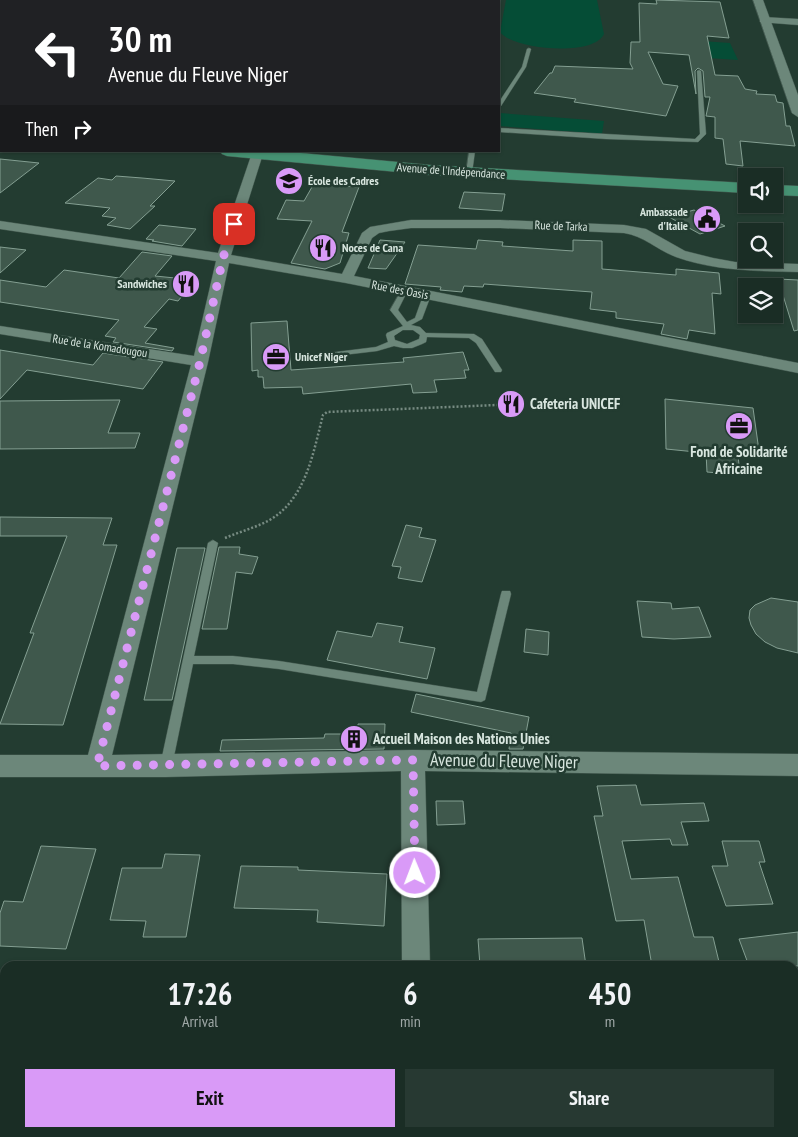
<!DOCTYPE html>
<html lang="en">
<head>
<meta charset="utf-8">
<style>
  :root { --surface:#1a2d25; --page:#273932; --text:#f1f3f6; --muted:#9fa8a7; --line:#384942; --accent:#d99af7 }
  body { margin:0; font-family:"PT Sans Narrow",sans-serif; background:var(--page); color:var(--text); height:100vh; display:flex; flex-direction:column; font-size:19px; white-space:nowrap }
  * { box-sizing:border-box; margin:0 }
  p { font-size:16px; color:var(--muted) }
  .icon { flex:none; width:28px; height:28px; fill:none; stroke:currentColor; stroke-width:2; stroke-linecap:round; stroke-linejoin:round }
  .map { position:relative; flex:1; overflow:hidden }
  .side { position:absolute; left:0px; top:961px; width:799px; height:176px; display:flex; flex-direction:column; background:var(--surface); border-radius:15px 15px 0 0; box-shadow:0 1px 4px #0004,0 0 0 1px var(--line) }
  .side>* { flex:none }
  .guide { position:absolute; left:0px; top:0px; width:500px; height:152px; box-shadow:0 1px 4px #0004,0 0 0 1px var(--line); background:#202124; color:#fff; overflow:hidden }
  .tools { position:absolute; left:738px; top:168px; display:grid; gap:10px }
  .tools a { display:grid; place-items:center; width:45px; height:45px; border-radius:0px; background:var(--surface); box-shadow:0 1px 4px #0004,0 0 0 1px var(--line); font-size:25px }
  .pin { position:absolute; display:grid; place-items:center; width:42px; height:42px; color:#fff; margin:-21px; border-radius:10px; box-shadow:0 2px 8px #0006 }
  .me { position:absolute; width:55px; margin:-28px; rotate:359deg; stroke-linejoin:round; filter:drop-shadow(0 0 4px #0008) }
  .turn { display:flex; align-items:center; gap:18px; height:105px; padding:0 25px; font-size:22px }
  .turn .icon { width:65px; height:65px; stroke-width:2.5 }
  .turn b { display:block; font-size:35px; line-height:42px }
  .then { display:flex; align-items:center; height:48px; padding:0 25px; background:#0003; gap:10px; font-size:19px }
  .eta { display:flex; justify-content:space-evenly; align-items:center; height:85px; text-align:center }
  .eta b { font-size:30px; font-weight:800; line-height:35px }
  .primary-button { display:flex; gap:10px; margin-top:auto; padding:10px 25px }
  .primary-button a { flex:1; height:58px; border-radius:0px; background:var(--accent); color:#111; font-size:20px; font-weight:800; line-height:58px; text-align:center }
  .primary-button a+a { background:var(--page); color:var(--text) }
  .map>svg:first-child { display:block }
</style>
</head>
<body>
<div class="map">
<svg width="798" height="1137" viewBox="0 0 798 1137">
  <rect width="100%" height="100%" fill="#233c31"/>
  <path fill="#054d36" d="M506,0H597L604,34C594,57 513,50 500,32Z
    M701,41L730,43L738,60L708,58Z
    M499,113L604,121L602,134L499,126Z"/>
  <path fill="#3f584c" stroke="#849f92" d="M656,0L720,2L729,38L707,36L715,75L738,76L745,89L757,91L756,94L775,95L777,102L783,103L786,126H790L795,146L740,141L743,166L726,164L723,139L715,138V117L706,116L710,97H705L703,71L698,68L695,71L696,94L689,55L648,52L663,84L678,86L666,116L574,102L576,99L534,93L550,73H552L555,66L633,69L630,63L631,42H640L639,3L657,4Z
    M0,159L39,163L0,193Z
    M116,176L142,178L175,181L150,206H155L130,229L107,225L116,218L102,216L110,208L65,203L98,178L112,180Z
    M316,180L332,181L330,185L359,187L342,232L349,233L340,263L325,269L291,263L312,221L277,219L286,200L304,201Z
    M464,192L505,194L502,211L459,208Z
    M694,210L725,226L700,234L669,217Z
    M159,225L196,229L182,246L152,241L154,240L146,239Z
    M380,240L405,242L386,269L368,268Z
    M478,240L503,242L502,246L573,251V240L602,241V269L676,275V269L719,273L721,294L712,293L715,334L689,330L687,339L661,334L664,324L616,318V312L590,309L592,292L484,284L483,287L464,286L462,292L440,290L441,287L405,284L418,245L476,249Z
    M0,247L26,250L0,273Z
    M142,252L172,256L155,276L195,280L178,301L169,299L144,327L157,329L145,343L174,348L172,351L113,342L116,338L105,336L119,320L0,302V280L46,287L64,270L119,278Z
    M778,279L798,280V330L794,331Z
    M287,321L291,370L404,362L403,358L463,352L469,370H464L466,378L434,380L437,392L413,393L411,384L303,394L302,387L264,388L263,377H258V370L252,371L251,323Z
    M0,350L93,365L103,353L163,362L143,389L27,370L0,399Z
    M665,399L753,408L760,458L738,455L740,475L707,472L706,453L666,449Z
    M120,400L108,433H140L135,448L0,449V401Z
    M0,517L112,518L103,545H117L63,725L0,724L34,633H30L67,536H0Z
    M406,525L422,528L419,537L436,540L422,582L398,578L401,567L392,566Z
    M219,547H240L239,554L258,557L252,574L236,572L227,629H202Z
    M177,548H205L172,700H144Z
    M771,598L798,602V653L777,648L765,642L756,634L751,625L749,618L750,610L755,605Z
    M637,601L671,603L672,609L699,607L711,637L674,639L642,637Z
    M377,623L403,627L399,642L435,648L427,679L327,660L337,631L372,637Z
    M526,629L549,632L548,655L524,652Z
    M416,694L529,717L523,749H509L511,733L411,712Z
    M358,724H385L384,749L220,751L222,740L324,738L325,734H357Z
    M636,785L641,805L704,803L709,821L681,822L688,845H672L670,839L622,841L631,879L678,877L694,937H713L720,966H652L644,920L616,921L594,816H603L597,786Z
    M436,801H463L465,824L437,825Z
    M722,841H759L765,862H759L773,904L726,906L712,866H728Z
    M41,846L96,849L66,949L0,946V913L4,901L23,902Z
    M165,854L200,855L186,937H143L146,921L110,920L122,868H162Z
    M241,866L298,867V870L387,874L384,926L317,922L318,910L234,908Z
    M798,932V966H749L739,939Z
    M582,938L586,966H480L478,939Z"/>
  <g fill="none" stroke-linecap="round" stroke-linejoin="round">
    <defs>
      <path id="service" d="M529,48L531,49L526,67L501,106H499V102L522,67L527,49Z
        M699,70L701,71L706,134L698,142L606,139L499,132V128L695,139L700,134L697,71Z
        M469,151H475L472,173L469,175L466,173Z
        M402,289L408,290L398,310L407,322L415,318L424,293L431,295L422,319L411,325L420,327L426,333L474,334L482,339L502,370L501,372H495L476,343L469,338L427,337L426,342L422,344L412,348H403L394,346L377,351L301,360V356H304L376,347L388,342L386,335L387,333L403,326L390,310ZM403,330H413L420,335L419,339L407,344L395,340L394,336Z
        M213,540L218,543L194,656H233L279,661L477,692L501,594L502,591H510L511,594L485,700L481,702L279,669L233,664H193L172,766L170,770L166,771L162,770L160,766L208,543Z"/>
      <path id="minor" d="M0,6H1V10H0Z
        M763,17L798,19V25L760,22V18Z
        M255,151H266L262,157L231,255L342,274L362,233L370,227L411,220H500L624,225L646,229L685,251L713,258L735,262L798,264V272C757,271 715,271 676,257C657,250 644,236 624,233L500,228H411L389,231L379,233L372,238L354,276L798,363V373L346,283L229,263L208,362L112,755L413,750L798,754V776L425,771L430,966H402L401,771L166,777H0V755H88L191,365L0,334V326L194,356L216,261L0,229V221L218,253L251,156Z
        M794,1082H798V1114H794Z
        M402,1132H434V1137H402Z"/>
      <path id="tertiary" d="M753,0H763L798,95V117L792,113Z"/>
      <path id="trunk" d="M0,121H1V129H0Z
        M220,151H279L430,165L746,183V193L430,175L227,156L222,154Z
        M774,185L798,186V196L774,195Z"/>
    </defs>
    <use href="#service" stroke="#445a50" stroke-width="1"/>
    <use href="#minor" stroke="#445a50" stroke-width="1"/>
    <use href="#tertiary" stroke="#445a50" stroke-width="1"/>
    <use href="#trunk" stroke="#445a50" stroke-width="1"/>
    <path stroke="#778b82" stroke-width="2.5" stroke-dasharray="2 2" stroke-linecap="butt" d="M225,538C239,532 254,528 268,521C306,500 313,453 323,415L327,412L497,405"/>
    <use href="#service" fill="#6c877a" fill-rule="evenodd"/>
    <use href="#minor" fill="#6c877a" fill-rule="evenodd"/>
    <use href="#tertiary" fill="#6c877a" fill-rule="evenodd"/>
    <use href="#trunk" fill="#469273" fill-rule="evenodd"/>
  </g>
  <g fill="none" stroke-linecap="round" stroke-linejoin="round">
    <path stroke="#d99af7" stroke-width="9" stroke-dasharray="0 16.2" d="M234,224L223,258L200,362L97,766L413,760L415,873"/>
  </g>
  <defs>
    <symbol id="university-disc" viewBox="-11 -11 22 22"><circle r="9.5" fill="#d99af7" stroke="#233c31"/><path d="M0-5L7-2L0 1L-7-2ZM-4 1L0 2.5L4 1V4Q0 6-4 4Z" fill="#111"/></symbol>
    <symbol id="civic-disc" viewBox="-11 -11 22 22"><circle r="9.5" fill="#d99af7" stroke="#233c31"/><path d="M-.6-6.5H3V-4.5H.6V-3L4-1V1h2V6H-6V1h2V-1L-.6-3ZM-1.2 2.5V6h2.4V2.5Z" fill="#111"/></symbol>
    <symbol id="restaurant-disc" viewBox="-11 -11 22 22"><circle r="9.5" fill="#d99af7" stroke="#233c31"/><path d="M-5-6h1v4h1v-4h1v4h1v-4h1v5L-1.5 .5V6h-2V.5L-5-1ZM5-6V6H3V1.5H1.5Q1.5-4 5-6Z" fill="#111"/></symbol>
    <symbol id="office-disc" viewBox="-11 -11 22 22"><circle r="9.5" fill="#d99af7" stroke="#233c31"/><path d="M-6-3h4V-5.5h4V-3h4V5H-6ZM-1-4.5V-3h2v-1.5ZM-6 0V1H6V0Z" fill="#111"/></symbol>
    <symbol id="building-disc" viewBox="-11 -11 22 22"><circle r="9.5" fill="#d99af7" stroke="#233c31"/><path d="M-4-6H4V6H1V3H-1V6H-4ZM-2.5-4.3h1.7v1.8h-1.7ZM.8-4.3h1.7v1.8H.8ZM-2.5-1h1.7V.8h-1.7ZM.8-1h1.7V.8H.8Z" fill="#111"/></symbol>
  </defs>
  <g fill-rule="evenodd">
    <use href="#university-disc" x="273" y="165" width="32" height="32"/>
    <use href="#civic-disc" x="691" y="203" width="32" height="32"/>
    <use href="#restaurant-disc" x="307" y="232" width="32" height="32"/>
    <use href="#restaurant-disc" x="170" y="268" width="32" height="32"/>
    <use href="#office-disc" x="260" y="341" width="32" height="32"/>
    <use href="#restaurant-disc" x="495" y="388" width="32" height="32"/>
    <use href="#office-disc" x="723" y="410" width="32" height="32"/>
    <use href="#building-disc" x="338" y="723" width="32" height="32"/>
  </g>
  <g text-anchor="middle" stroke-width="5" stroke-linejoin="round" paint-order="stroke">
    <g font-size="12" fill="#d8e6df" stroke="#233c31">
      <text transform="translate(451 171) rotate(4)" y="4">Avenue de l'Indépendance</text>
      <text transform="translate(561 226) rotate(2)" y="4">Rue de Tarka</text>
      <text transform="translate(400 290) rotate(11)" y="4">Rue des Oasis</text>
      <text transform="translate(100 346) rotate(9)" y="4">Rue de la Komadougou</text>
    </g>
    <g font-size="12" font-weight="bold" fill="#d8e6df" stroke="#233c31" text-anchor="start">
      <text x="308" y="185">École des Cadres</text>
      <text x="688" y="216" text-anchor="end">Ambassade<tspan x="688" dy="14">d'Italie</tspan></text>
      <text x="342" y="252">Noces de Cana</text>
      <text x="167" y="288" text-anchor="end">Sandwiches</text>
      <text x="295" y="361">Unicef Niger</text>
    </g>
    <g font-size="15" font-weight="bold" fill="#d8e6df" stroke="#233c31" text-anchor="start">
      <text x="530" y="409">Cafeteria UNICEF</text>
      <text x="739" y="457" text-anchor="middle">Fond de Solidarité<tspan x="739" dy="17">Africaine</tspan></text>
      <text x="373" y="744">Accueil Maison des Nations Unies</text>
    </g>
    <g font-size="18" fill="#d8e6df" stroke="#233c31">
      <text transform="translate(504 761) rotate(1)" y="6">Avenue du Fleuve Niger</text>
    </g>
  </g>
</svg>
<div class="tools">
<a><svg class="icon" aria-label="sound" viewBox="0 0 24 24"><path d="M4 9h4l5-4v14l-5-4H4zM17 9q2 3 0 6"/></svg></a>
<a><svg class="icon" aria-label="search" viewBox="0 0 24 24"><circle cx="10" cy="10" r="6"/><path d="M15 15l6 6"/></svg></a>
<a><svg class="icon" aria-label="layers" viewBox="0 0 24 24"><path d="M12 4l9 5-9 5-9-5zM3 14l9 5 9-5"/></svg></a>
</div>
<div class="pin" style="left:234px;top:224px;background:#d93025"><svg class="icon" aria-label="arrive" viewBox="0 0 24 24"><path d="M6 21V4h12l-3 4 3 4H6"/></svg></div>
<svg class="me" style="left:415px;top:873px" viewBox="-20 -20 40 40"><circle r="17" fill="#d99af7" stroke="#fff" stroke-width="3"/><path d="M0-11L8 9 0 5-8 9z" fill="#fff"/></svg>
<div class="guide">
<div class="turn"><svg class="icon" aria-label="left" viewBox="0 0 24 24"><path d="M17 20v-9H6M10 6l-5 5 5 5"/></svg><div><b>30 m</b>Avenue du Fleuve Niger</div></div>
<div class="then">Then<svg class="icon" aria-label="right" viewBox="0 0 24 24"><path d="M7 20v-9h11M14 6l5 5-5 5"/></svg></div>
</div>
<section class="side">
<div class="eta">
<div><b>17:26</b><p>Arrival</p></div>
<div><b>6</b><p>min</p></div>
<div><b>450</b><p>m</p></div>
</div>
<div class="primary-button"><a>Exit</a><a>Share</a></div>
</section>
</div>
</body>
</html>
